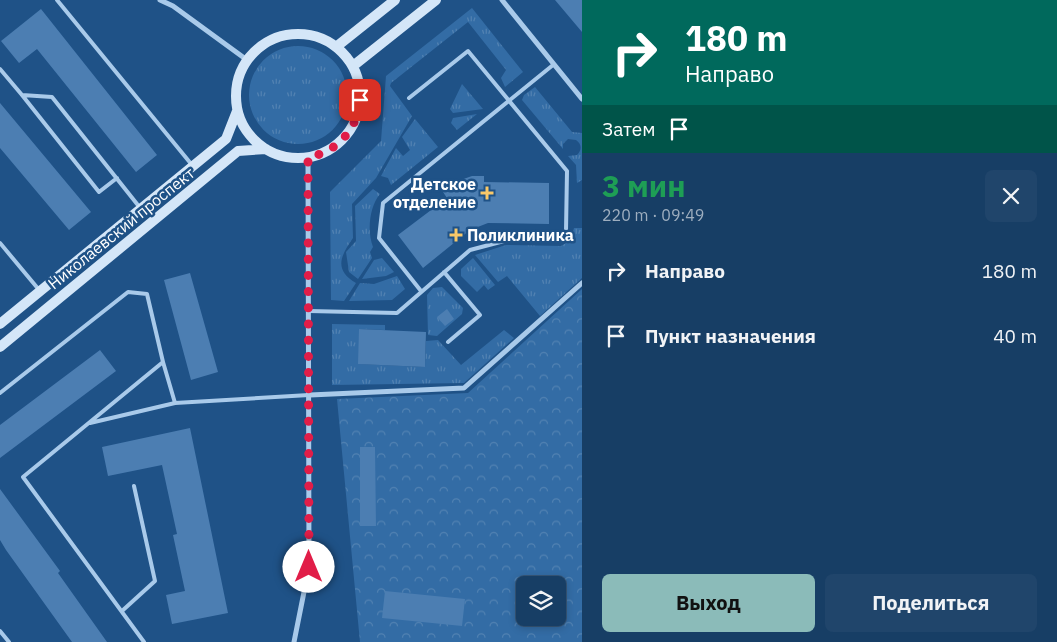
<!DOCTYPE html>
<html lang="ru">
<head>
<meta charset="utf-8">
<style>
  :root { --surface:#173e65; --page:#20456b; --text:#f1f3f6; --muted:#9eaebf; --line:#365779; --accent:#8bbbb9 }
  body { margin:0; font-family:"IBM Plex Sans",sans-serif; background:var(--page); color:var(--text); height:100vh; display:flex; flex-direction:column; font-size:19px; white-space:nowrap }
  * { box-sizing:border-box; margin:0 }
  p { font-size:16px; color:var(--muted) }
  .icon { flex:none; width:28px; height:28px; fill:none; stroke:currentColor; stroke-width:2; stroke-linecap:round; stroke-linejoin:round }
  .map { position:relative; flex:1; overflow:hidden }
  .drawer { display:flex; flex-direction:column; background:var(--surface); width:475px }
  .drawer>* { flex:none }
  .top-card { background:#00695c; color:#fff; overflow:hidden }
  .controls { position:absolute; left:516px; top:576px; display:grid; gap:10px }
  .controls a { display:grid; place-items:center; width:50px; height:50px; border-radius:8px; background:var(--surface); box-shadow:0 2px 8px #0003,0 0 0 1px var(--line); font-size:25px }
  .pin { position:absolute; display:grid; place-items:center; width:42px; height:42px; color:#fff; margin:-21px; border-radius:10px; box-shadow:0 2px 8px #0006 }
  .me { position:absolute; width:55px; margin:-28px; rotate:0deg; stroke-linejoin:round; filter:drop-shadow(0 0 4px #0008) }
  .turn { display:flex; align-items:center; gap:18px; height:105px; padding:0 20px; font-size:22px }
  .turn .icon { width:65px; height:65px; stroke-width:2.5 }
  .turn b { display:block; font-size:35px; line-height:42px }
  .then { display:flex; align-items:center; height:48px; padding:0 20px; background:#0003; gap:10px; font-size:19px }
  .round { display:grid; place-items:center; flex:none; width:52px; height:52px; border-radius:8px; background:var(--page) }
  .head { display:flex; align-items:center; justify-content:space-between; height:85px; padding:0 20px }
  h1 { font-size:30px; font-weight:700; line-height:38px; color:#1e9e55 }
  .cta { display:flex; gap:10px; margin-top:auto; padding:10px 20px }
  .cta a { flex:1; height:58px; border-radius:8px; background:var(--accent); color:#111; font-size:20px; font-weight:700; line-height:58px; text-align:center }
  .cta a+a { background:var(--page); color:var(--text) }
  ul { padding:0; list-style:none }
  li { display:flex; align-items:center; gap:15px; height:65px; padding:0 20px }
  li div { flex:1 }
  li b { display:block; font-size:19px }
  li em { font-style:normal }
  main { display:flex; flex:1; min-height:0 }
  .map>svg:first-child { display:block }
</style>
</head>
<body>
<main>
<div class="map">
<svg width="582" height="642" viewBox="0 0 582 642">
  <defs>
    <pattern id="grass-tufts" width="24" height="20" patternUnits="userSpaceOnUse" patternTransform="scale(1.25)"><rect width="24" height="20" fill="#336ca5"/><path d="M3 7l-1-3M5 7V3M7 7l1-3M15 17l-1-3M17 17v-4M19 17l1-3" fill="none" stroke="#5282b2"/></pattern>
    <pattern id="forest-crowns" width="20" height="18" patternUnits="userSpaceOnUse" patternTransform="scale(1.25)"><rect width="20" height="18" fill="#336ca5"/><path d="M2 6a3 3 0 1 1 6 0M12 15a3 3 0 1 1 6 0" fill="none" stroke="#5282b2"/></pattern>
  </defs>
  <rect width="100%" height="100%" fill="#1f5287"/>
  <path fill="url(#grass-tufts)" d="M472,8L523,72L505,87L501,78L506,70L468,22L391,83L390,86L412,116L376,178L352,204L353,238C341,255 333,270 356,283L344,301L331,300L330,192L381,141L386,76Z
    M249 95a49 49 0 1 1 98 0a49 49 0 1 1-98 0Z
    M462,84L483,109L453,113L450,109Z
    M535,87L572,132L582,133V180L577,183L576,165L568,156L577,155C582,150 582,144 576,140L568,139L563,144V149L522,100L524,95Z
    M477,114L457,130L451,123L453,118Z
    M415,119L438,147L391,185L388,178L381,176L396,148L403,156L410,150L402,137Z
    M373,189L380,194C369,207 367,232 373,247L370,252L372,258L358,279L349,272L346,252L356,241L355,206Z
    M574,228H582V278L540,316L507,276L498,282L475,255L506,245L561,246L571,240Z
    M382,258L394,272L386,276L362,279L374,260Z
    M473,258L495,285L488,290L484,285L477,292L461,276V269Z
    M397,276L405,289L392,300L349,301L360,283L374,284Z
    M442,287L463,308L462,314L437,336L428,335L427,295L433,288Z
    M332,324L385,325V330L359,329V364L425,367L426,341L438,340L461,365L504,330L514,338L464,383L332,385Z"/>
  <path fill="url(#forest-crowns)" fill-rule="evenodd" d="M582,289V642H360L337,399L468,393ZM525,585H558V618H525Z"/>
  <path fill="#4c7eb2" d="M555,0H582V32Z
    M41,9L157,155L136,172L37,49L19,63L1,41Z
    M0,103L91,212L69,230L0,148Z
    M472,176H484V182L549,183V224L488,223L470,230L423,268L398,235L447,198L443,192L452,183Z
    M190,273L218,372L191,380L164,280Z
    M447,309L454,319L445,326L437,317Z
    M359,329L426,332L425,367L358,364Z
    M100,350L116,371L0,458V425Z
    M190,428L228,613L172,624L166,595L185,591L173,535L177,534L162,465L108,476L102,447Z
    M360,447H375L376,526H360Z
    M0,489L60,571L58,573L107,642H72L6,550L0,540Z
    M385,591L465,599L462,626L382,618Z"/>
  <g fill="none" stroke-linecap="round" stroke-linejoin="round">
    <path stroke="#a9caea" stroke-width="4" d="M57,0L192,165
      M0,69L22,95L52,97L141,209
      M22,95L99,192L117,178
      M0,243L40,291
      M444,272L480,315L448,342
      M421,291L379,238L383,203L553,65
      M309,311L397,313L470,250L508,240H557L566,231L567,171L468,51L409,98
      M0,393L128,292L147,294L163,362
      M90,423L175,403
      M122,611L155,581L134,486
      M0,631L9,642
      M144,642L23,477L163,362L175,403L309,395"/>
    <path stroke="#a9caea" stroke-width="5" d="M160,0L173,6L247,60
      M502,0L582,99
      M310,395L464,388L582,283
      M294,642L309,567L308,157"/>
    <path stroke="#d4e6f8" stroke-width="10" d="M236 96a62 62 0 1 1 124 0a62 62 0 1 1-124 0Z
      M336,47L395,0
      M353,66L436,0
      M0,324L226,139L237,111
      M0,347L238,151L266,149"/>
  </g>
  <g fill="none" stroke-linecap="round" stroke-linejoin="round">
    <path stroke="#e11d48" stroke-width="9" stroke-dasharray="0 16.2" d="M309,567L308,157C337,153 358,128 360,100"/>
  </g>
  <g fill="#f8c869" stroke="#1f5287" stroke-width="2">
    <path d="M484.5 185.5h5v5h5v5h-5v5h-5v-5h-5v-5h5z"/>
    <path d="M453.5 227.5h5v5h5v5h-5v5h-5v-5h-5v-5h5z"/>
  </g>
  <g text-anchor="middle" stroke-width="5" stroke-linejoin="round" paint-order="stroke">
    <g font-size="16" font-weight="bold" fill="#fff" stroke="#1f5287" text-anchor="end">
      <text x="476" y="190">Детское<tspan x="476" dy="18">отделение</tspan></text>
      <text x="467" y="241" text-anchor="start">Поликлиника</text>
    </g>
    <g font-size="16" fill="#fff" stroke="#1f5287">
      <text transform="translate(121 228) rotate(-39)" y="6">Николаевский проспект</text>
    </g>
  </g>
</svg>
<div class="controls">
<a><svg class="icon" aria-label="layers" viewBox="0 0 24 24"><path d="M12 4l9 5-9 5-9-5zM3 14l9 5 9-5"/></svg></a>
</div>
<div class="pin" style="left:360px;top:100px;background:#d93025"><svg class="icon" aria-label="arrive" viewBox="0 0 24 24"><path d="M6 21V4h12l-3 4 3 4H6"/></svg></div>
<svg class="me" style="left:309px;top:567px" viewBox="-20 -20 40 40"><circle r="19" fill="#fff"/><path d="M0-13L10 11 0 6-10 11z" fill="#e11d48"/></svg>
</div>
<section class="drawer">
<div class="top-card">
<div class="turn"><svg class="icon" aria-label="right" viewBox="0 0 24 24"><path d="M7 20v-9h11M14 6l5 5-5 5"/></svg><div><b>180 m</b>Направо</div></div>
<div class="then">Затем<svg class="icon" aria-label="arrive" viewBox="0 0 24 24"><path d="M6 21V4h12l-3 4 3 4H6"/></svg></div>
</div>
<div class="head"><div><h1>3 мин</h1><p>220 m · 09:49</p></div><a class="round"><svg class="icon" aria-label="close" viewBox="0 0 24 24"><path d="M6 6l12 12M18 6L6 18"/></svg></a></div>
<ul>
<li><svg class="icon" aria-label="right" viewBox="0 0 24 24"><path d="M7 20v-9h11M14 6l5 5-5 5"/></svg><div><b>Направо</b></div><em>180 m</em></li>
<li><svg class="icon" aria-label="arrive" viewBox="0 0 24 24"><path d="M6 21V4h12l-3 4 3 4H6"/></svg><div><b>Пункт назначения</b></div><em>40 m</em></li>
</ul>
<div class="cta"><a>Выход</a><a>Поделиться</a></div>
</section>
</main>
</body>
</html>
